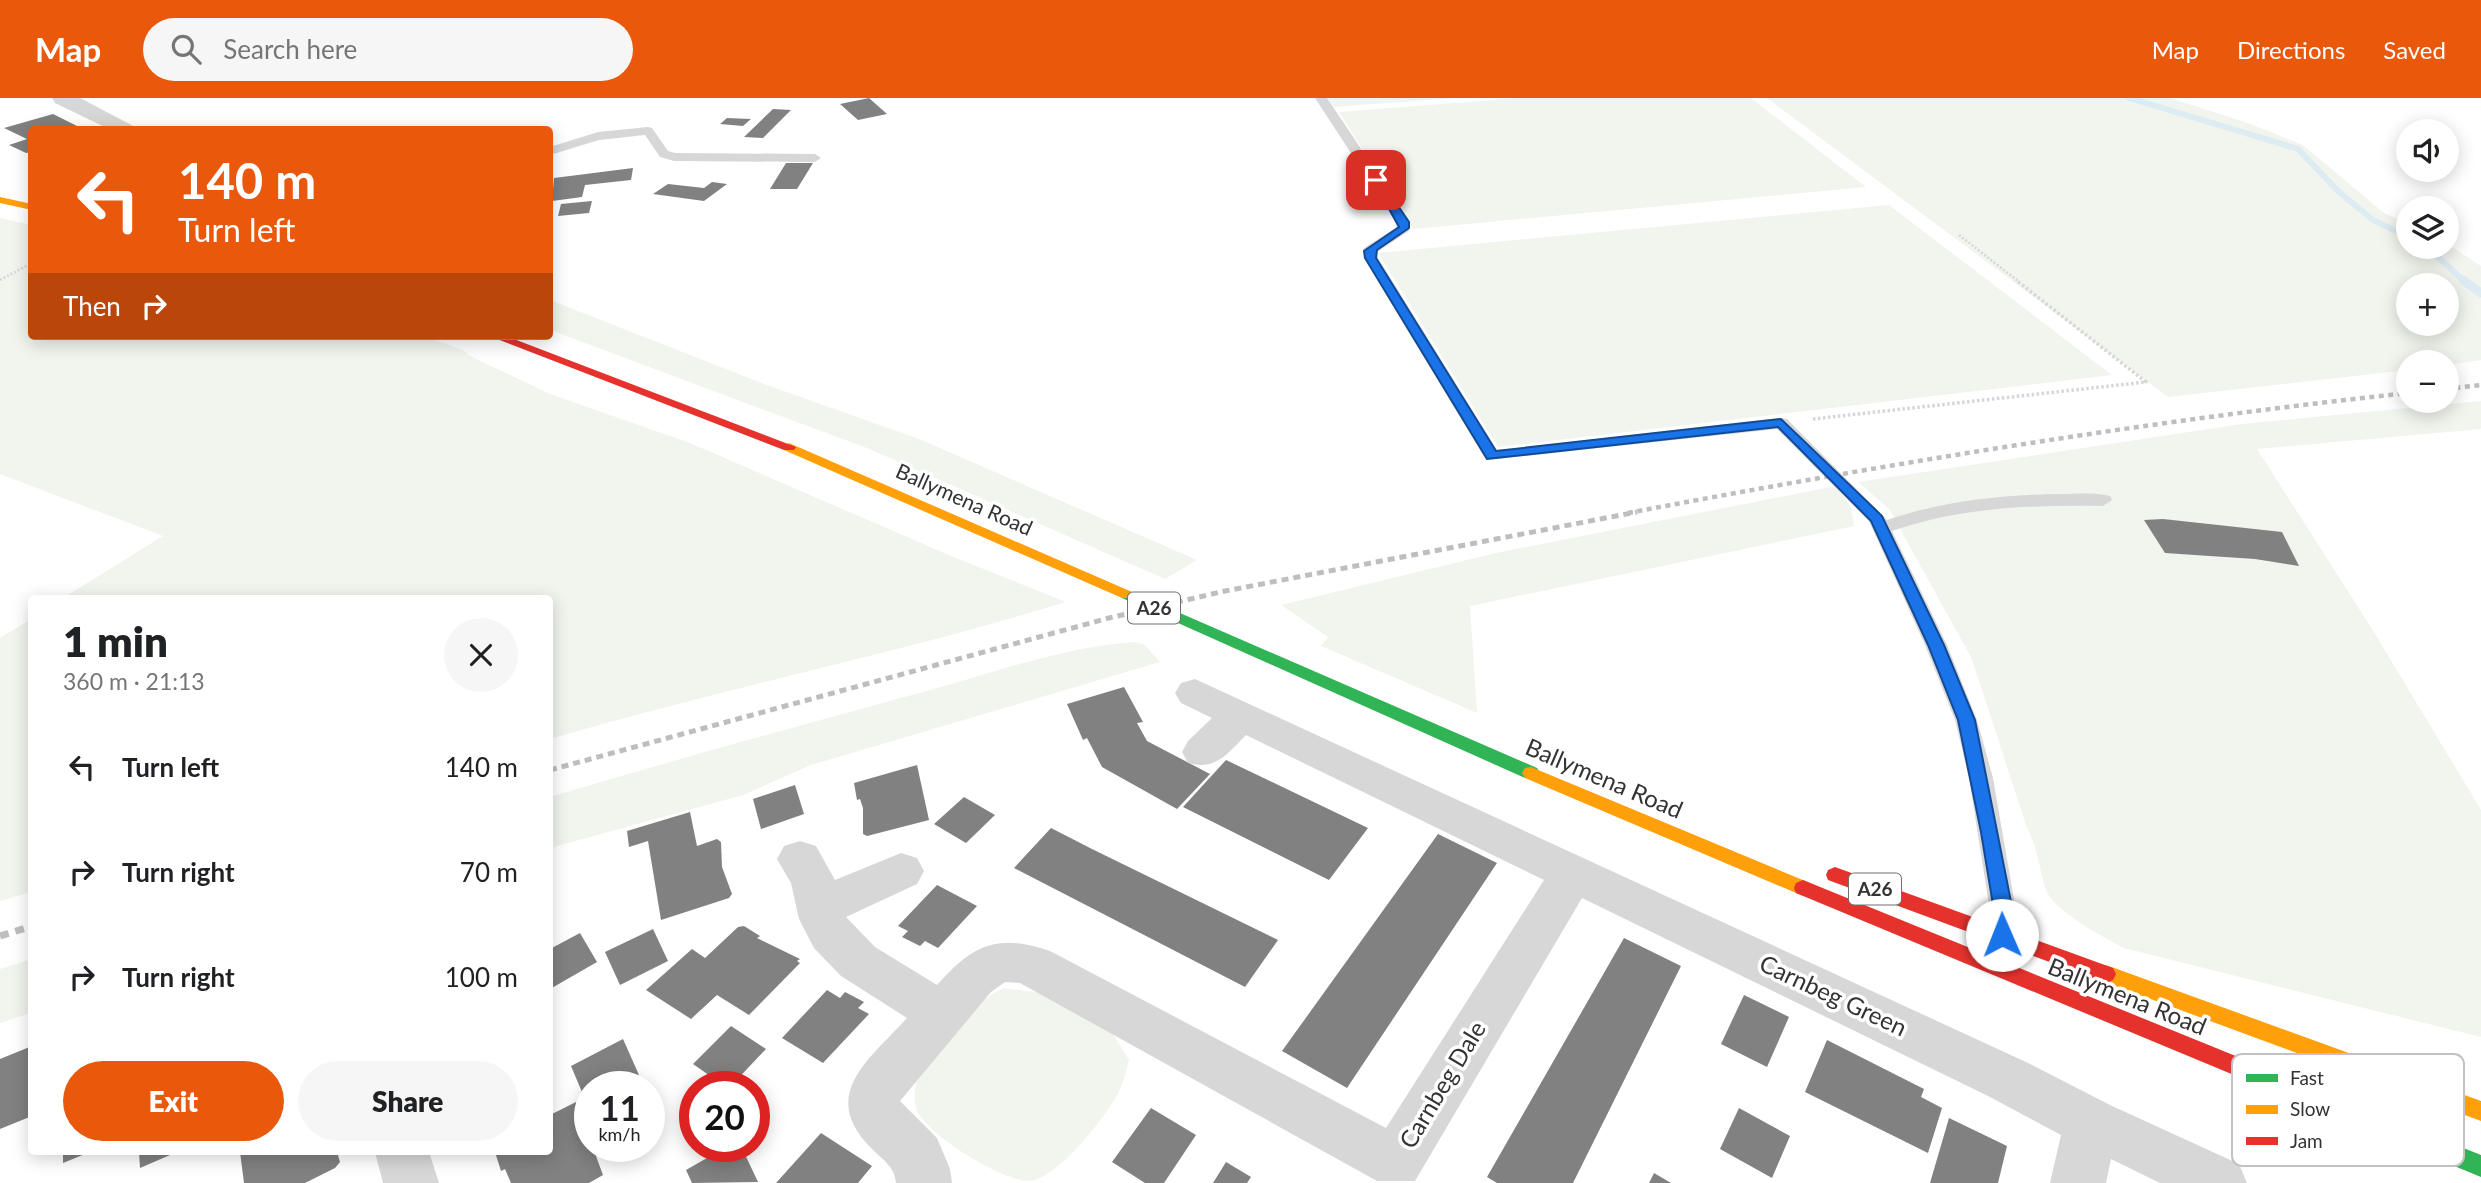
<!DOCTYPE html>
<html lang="en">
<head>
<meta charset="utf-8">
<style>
  :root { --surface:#fff; --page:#f6f6f6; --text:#202124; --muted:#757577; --accent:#ea580c }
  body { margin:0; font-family:Lato,sans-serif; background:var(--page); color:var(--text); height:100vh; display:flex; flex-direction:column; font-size:26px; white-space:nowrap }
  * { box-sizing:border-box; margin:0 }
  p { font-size:23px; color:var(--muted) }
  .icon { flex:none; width:38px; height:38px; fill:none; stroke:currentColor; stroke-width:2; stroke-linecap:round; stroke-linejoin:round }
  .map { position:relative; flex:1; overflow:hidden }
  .side { position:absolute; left:28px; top:497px; width:525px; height:560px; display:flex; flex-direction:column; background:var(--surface); border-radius:7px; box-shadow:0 4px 18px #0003 }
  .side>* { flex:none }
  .banner { position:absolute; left:28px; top:28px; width:525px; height:214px; border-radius:7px; box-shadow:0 4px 18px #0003; background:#ea580c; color:#fff; overflow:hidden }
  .fabs { position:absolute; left:2396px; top:21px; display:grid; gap:14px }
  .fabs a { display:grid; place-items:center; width:63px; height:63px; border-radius:50%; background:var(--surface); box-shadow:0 4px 18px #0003; font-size:35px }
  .speed { position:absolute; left:574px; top:973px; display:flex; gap:14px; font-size:35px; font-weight:700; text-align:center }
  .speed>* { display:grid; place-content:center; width:91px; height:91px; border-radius:50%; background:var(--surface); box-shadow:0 4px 18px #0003; line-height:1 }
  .speed small { font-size:18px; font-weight:400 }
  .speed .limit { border:10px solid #d22; background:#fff; color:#111 }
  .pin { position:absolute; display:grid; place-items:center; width:60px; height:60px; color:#fff; margin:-30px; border-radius:14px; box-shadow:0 4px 10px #0006 }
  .me { position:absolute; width:77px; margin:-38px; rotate:359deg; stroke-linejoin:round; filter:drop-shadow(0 0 5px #0008) }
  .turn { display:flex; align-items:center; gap:24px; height:147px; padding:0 35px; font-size:32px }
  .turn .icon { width:91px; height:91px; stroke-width:2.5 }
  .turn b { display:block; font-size:49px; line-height:60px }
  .then { display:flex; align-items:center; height:66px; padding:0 35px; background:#0003; gap:14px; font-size:26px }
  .round { display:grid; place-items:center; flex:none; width:74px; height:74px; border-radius:37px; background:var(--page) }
  .headline { display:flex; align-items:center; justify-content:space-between; height:119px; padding:0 35px }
  h1 { font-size:42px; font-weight:800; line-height:52px }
  .button { display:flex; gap:14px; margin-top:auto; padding:14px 35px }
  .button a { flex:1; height:80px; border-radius:42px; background:var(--accent); color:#fff; font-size:28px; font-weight:800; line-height:80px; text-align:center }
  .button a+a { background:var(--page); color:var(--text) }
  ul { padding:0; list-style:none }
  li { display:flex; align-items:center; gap:21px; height:105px; padding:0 35px }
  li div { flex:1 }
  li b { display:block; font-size:26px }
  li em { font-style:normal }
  header { display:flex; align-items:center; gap:42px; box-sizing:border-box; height:98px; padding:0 35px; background:var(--accent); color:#fff }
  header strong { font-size:33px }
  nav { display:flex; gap:38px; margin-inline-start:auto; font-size:24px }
  .search { width:490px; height:63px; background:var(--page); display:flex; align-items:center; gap:18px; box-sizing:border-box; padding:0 24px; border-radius:38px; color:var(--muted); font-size:26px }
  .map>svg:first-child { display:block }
</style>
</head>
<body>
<header>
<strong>Map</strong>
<div class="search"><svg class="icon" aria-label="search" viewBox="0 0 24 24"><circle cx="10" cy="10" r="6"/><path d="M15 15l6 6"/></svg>Search here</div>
<nav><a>Map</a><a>Directions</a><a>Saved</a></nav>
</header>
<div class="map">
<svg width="2481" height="1085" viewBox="0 0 2481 1085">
  <rect width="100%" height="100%" fill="#fff"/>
  <path fill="#f1f5ed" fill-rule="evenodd" d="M1328,0H1455L1334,9Z
    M1518,0H1751L1866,89L1413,131L1339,14Z
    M1767,0H2170L2248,25L2303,47L2384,115L2408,126V149H2446L2447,146L2481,168V262L2447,267L2446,264H2408V272L2168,299ZM2408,187H2446V226H2408Z
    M1889,107L2112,277L1498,349L1378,155Z
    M0,120L31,127L32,238H424L463,252L470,258L550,296L690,345L951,458L1066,504C896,556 721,591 550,641V500H63L163,438L0,376Z
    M550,202L764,286L919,341L1197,462L1165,481L867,350L550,232Z
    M2481,303V331L2257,351L2372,531L2481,712V939L2124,850C2106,841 2053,812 2046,792C2039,771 2038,750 2027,730L1972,561L1889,411L1858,384L2242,326Z
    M1836,388L1851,409L1854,428L1470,508L1477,615L1321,548L1328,539L1281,507L1496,455Z
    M31,521V794L0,803V540Z
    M1135,544L1145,547L1160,564L811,667L743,697L550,750V699C674,662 798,628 923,594C992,575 1063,549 1135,544Z
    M31,861V915L0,925V871Z
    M1004,890L1041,895L1111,933L1129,962C1126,974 1123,986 1117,997C1105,1020 1054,1085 1027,1083C1000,1081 927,1037 917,1012C914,1005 914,994 916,986C920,968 938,952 950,939C967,919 980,901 1004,890Z"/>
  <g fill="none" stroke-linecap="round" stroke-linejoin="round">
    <path stroke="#ddebf3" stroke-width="6" d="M2129,0L2298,51L2339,94L2373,122L2408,139
      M2427,149L2464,183"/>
    <path stroke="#ddebf3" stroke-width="9" d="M2463,182L2481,195"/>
  </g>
  <path fill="#818181" d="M869,0L887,16L858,22L840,6Z
    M773,11L791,12L763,40L744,39Z
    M53,16L85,32H32V54L26,55L9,47L27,41L4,30Z
    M727,20L751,21L743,28L720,26Z
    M786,65H813L797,91H770Z
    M633,70L631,82L585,87L582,99L552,103L554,80Z
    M712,84L727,86L704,103L653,96L668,86L704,90Z
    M592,103L589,115L558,118L561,106Z
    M2163,421L2282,434L2299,468L2255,461L2165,455L2144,422Z
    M1124,589L1143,624L1137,625L1147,643L1210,676L1177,711L1102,669L1087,640L1083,642L1067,606Z
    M1226,662L1368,730L1329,782L1183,709Z
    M917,667L929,722L867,738L863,736V710L860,701L857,702L854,685Z
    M795,687L804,716L761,731L753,701Z
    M964,699L995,717L966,745L934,726Z
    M690,714L697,748L717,741L721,744L722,769L732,796L729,800L661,822L648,743L629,749L627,733Z
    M1051,730L1092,751L1278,842L1245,889L1014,770Z
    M1438,736L1497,765L1347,990L1282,953Z
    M937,787L977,808L938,850L925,843L920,848L902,839L908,833L898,828Z
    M744,828L760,838L757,840L800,861L797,863L800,865L749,917L717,897L691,921L646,892L692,851L705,860L738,829Z
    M653,831L668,863L620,887L605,854Z
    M580,835L597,864L550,891V851Z
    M1624,840L1681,868L1573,1085H1497L1487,1079Z
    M827,892L840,900L845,894L864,904L858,910L869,916L823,965L782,940Z
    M1744,897L1789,919L1767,969L1721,946Z
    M731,928L766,951L730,989H726L693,966Z
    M623,941L639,977L618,989H590L587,1006L571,968Z
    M1827,942L1924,991L1921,999L1942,1010L1928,1055L1805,994Z
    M32,948V1018L0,1031V961Z
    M576,1004L603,1077L589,1085H511L505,1071L501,1073L495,1054H550V1017Z
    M1151,1010L1196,1037L1164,1085H1145L1112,1064Z
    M1739,1010L1790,1038L1772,1080L1720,1051Z
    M1949,1020L2007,1048L1998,1085H1930Z
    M821,1035L872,1068L858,1085H776Z
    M728,1048H741L758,1084L692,1085L686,1072Z
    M63,1054H90L63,1065Z
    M139,1054H177L140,1070Z
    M240,1054H337L340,1064L335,1070L305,1085H244Z
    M1226,1064L1251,1079L1247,1085H1213Z
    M1654,1075L1671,1085H1649Z"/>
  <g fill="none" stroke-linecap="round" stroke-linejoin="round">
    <path stroke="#d6d6d6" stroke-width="2.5" stroke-dasharray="2 2" stroke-linecap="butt" d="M1959,137L2018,183
      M0,182L32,165"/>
    <path stroke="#d6d6d6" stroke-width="3.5" stroke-dasharray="2.5 2.5" stroke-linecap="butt" d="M1813,321L2146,284L2016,182"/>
    <path fill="#d7d7d7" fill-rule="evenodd" d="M1315,0H1327L1410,124L1409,133L1377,154L1378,160L1497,352L1781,320L1787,321L1887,422C1943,403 2001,397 2060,396C2076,396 2094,394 2110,398L2112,402L2103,408C2031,407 1961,409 1892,433L1947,547L1977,622L1993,680L2017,819L2009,854L2000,857L1991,854L1987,846L1991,819L1969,680L1955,622L1925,547L1869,423L1777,331L1486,362L1364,160V150L1397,129L1396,124Z
      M648,29L652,30L668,53L675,55L815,56L821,60L815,64L674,63L660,59L645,37L599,42L550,57V49L598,34Z"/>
    <path fill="#d7d7d7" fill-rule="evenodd" d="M52,0H80L141,32H111L55,5Z
      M1195,581L2026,964L2110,1007L2239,1066L2247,1085H2160L2111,1061L2106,1085H2050L2061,1037L1988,998L1582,800L1415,1083H1377L1020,885L1005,884L991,894L900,1003L937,1040L950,1071L952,1085H896C895,1069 883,1062 872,1051C817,997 870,961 907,920L841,878L814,850L799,821L791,785L777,761L784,748L800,743L816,748L835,782L901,755L917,760L924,773L917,786L846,819L875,849L937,887C973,846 998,835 1050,853L1386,1030L1544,782L1246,637C1228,655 1216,673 1188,665L1182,654L1188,643L1212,620L1181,605L1175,595L1181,585Z
      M375,1054H429L439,1085H383Z"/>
    <path fill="#30b455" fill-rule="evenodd" d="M1127,492L1537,670L1540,675L1537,680H1525L1122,500L1119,497Z
      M2343,1002L2481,1057V1079L2335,1019L2332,1012L2335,1005Z"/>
    <path fill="#ff9f0a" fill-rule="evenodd" d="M0,99L32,106V112L0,105Z
      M789,345L1132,494L1135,497L1132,500H1122L784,352L782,349Z
      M1531,669L1810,785L1812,790L1810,795L1803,798L1796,795L1525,680L1522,675L1525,670Z
      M2106,867L2481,1003V1023L2099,882L2096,876L2099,870Z"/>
    <path fill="#e5322d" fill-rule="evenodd" d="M489,238H506L796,349L794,352H784Z
      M1835,769L2113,870L2116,876L2113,882L2106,885L1828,782L1826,777L1828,772Z
      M1803,782L2351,1005L2354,1012L2351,1019L2343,1022L2335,1019L1796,795L1794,790L1796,785Z"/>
    <path stroke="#bebebe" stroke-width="4.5" stroke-dasharray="5 4.5" stroke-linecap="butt" d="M2446,291L2481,287
      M1628,415C1887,366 2146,323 2408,295"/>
    <path stroke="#bebebe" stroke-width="5" stroke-dasharray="7 5" stroke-linecap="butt" d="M550,672L1109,520L1225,493L1637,414"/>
    <path stroke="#bebebe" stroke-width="7" stroke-dasharray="9 7" stroke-linecap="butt" d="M0,838L32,828"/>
  </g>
  <path fill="#1a73e8" stroke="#114b97" stroke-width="2" d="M1372,80H1379L1409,124V130L1377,152L1376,160L1496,353L1781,321L1882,418L1944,547L1975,622L2014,819L2009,843H1995L1992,837L1995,819L1981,734L1958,622L1928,547L1871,423L1778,329L1487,361L1365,160L1364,153L1399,129Z"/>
  <g text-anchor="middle" stroke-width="7" stroke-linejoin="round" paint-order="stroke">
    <g fill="#fff" stroke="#707070" stroke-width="2">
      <rect x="1128" y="494.5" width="52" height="31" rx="5"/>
      <rect x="1849" y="775.5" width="52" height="31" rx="5"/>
    </g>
    <g font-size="19" font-weight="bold" fill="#333">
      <text x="1154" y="517">A26</text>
      <text x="1875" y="798">A26</text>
    </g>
    <g font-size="21" fill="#333" stroke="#fff">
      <text transform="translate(964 402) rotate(24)" y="7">Ballymena Road</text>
    </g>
    <g font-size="24" fill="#333" stroke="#fff">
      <text transform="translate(1604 681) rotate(23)" y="8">Ballymena Road</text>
      <text transform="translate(1833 898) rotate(25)" y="8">Carnbeg Green</text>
      <text transform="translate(2127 899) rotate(22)" y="8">Ballymena Road</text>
      <text transform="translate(1443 987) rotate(-59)" y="8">Carnbeg Dale</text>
    </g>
  </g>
  <rect x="2232" y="956" width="232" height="112" rx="10" fill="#fff" stroke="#c2c2c2" stroke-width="2"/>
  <rect x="2246" y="976" width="32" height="8" fill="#30b455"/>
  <rect x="2246" y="1007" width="32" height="9" fill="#ff9f0a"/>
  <rect x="2246" y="1039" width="32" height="8" fill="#e5322d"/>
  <g font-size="19" fill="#333">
    <text x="2290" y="987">Fast</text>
    <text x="2290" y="1018">Slow</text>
    <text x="2290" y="1050">Jam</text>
  </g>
</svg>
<div class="fabs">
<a><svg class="icon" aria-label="sound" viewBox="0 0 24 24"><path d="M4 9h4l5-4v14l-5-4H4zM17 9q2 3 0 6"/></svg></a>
<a><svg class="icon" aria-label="layers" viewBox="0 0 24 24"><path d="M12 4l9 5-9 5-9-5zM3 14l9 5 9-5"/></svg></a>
<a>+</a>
<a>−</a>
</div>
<div class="speed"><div>11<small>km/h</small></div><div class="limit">20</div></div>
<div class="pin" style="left:1376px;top:82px;background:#d93025"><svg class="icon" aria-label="arrive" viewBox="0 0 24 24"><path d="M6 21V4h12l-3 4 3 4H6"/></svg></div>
<svg class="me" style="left:2002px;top:837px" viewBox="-20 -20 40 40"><circle r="19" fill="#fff"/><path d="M0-13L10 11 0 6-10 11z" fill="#1a73e8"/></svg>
<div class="banner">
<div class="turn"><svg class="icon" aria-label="left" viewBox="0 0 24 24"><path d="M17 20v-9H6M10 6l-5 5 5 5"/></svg><div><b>140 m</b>Turn left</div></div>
<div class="then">Then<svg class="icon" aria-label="right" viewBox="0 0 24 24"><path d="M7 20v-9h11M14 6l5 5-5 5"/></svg></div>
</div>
<section class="side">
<div class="headline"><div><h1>1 min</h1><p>360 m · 21:13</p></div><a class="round"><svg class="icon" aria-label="close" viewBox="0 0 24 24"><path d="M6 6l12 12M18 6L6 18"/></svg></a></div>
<ul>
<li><svg class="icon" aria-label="left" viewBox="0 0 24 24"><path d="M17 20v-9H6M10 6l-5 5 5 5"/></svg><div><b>Turn left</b></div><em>140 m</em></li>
<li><svg class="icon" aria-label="right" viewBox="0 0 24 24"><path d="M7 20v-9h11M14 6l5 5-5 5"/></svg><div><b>Turn right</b></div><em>70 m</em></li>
<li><svg class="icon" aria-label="right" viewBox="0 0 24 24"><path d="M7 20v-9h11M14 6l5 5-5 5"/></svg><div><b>Turn right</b></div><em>100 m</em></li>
</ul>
<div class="button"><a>Exit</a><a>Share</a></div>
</section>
</div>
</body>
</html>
